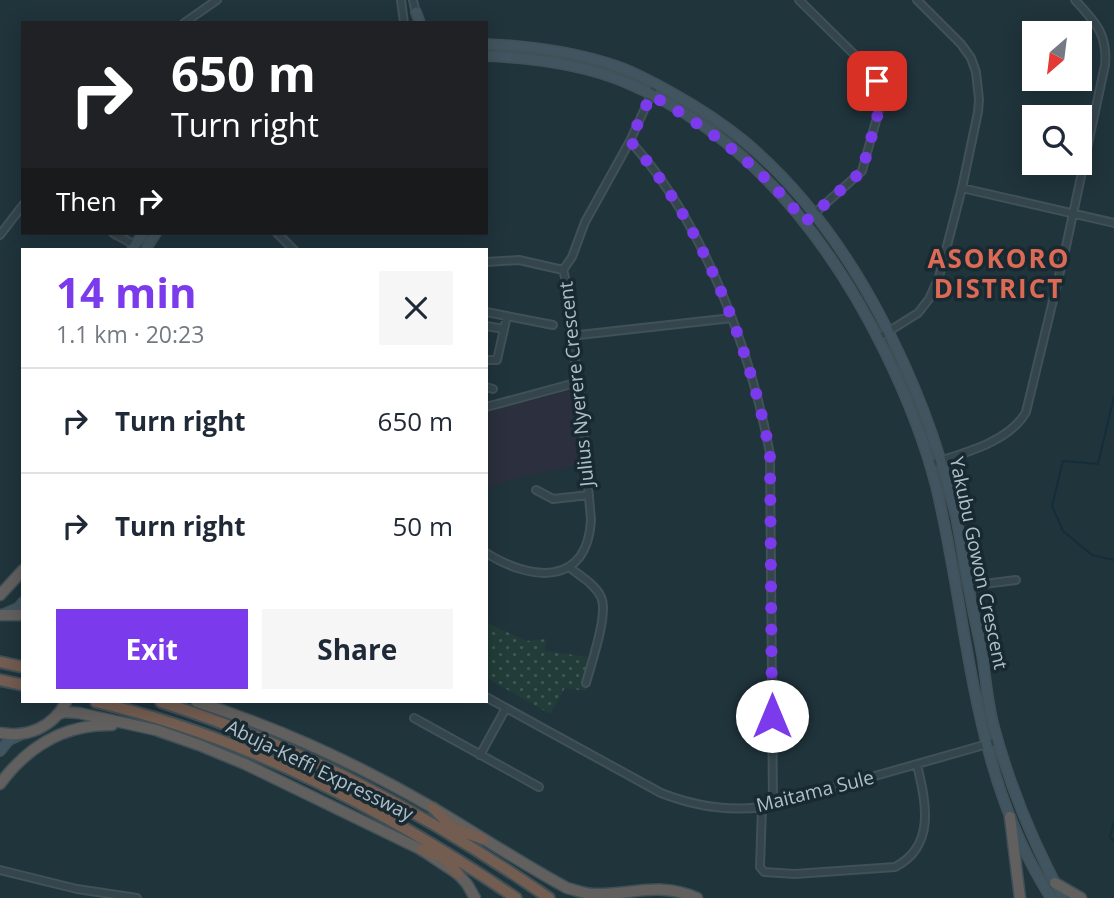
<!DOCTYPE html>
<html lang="en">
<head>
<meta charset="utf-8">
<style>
  :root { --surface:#fff; --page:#f6f6f7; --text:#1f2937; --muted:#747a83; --line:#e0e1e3; --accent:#7c3aed }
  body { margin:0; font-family:"Open Sans",sans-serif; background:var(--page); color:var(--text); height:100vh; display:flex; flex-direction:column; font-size:26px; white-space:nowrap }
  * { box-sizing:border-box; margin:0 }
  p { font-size:23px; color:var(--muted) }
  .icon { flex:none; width:38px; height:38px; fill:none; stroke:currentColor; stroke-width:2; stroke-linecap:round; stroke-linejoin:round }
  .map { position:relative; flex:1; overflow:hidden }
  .details { position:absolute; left:21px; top:248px; width:467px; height:455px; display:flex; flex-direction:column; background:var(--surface); border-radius:0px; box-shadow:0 4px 18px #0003 }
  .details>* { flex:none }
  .top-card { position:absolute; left:21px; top:21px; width:467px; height:214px; border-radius:0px; box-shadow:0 4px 18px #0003; background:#202124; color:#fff; overflow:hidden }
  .needle { width:46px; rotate:208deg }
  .buttons { position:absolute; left:1022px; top:21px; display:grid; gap:14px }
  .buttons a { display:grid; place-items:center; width:70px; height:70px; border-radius:0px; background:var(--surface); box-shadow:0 4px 18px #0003; font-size:35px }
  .pin { position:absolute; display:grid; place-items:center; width:60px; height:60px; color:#fff; margin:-30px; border-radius:14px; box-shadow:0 4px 10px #0006 }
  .me { position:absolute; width:77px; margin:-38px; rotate:0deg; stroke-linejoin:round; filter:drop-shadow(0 0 5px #0008) }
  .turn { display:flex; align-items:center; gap:24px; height:147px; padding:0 35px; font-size:32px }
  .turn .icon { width:91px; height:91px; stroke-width:2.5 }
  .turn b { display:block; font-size:49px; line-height:60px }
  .then { display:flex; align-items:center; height:66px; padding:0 35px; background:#0003; gap:14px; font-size:26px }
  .round { display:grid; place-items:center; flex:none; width:74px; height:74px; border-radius:0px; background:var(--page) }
  .headline { display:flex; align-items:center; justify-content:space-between; height:119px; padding:0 35px }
  h1 { font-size:42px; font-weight:700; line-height:52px; color:var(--accent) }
  .primary-button { display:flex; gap:14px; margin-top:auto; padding:14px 35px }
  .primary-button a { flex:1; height:80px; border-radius:0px; background:var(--accent); color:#fff; font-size:28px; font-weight:700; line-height:80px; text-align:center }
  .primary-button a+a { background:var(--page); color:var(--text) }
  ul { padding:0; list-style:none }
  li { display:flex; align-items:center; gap:21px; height:105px; padding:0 35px; border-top:2px solid var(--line) }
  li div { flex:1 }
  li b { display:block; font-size:26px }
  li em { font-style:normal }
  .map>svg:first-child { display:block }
</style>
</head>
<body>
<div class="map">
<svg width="1114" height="898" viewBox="0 0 1114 898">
  <defs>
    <pattern id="grass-dots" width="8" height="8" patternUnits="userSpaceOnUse" patternTransform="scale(1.75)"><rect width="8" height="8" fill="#223d39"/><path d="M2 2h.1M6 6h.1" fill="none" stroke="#405754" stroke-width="1.8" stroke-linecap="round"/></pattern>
  </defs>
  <rect width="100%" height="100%" fill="#20343c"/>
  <path fill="#2c2f3d" d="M574,390L578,465L516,478L487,488V410Z"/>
  <path fill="url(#grass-dots)" d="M486,622L526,641L546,639L545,651L597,658L586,691L565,688L550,714L487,678Z"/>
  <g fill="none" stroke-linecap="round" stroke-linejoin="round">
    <path stroke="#132e3a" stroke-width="2" d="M1114,397L1098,464L1063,461L1052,506L1063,531L1092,555L1114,560
      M1114,822L1110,837L1114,841"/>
    <defs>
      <path id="minor" d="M401,0L404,23
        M413,0L416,14
        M799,0L872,72L880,97L879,110L862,171L805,222
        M184,23L217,0
        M630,141C702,219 751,351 770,454L773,805
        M962,188L1114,223
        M113,233L144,250
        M277,233L294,250
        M0,235L23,205
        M486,262L519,260L563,270
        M486,312L553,325
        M486,326L504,329
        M570,336L732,318
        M878,338L918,313L929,299L939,277L962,188L978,112L979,99L976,72L971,58L961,44L917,0
        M486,360H497L507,316
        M486,387L493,389
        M486,407L579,382
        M930,464C961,454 1010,442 1026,412L1065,251L1105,65C1108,34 1095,22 1075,0
        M536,490L553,499L589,495
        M486,553C531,581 587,587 591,520L579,382L570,336L566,281L563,270L572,257L585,222L630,141L656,84
        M569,567C580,576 595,584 601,597C609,613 591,664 586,683
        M968,586L1016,580
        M486,697L661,793C697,807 734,813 773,805L998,741
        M414,718L539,787
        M480,755L506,708
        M762,807L760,867L764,872L795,874L895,867C936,846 926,802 917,765
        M0,870L77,889L137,898"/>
      <path id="secondary" d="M416,12L420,23
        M486,44C531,46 576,52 619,67C638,74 656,84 674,94C699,108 722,123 744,141C851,230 925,384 956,517C961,541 964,565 969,589C973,613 979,636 983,660C986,682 988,705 994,727C1010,787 1033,843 1063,898
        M486,56C534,58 583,64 627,83C747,134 829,238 885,352C906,395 924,439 936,486C970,627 970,771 1051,898
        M132,250L143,233
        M145,250L156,233
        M4,614L18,608L23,602
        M0,751L9,740L20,735"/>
      <path id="trunk" d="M0,595L23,570
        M0,615H23
        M197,702C279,728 361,766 435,809C479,835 522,864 567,888C576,890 585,894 594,894C632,895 660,881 697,898
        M59,714L64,712L79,713L156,730L199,745L245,764L422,850L458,874L467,884L475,898
        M0,733C28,738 53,727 66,702
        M0,784C28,746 64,724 112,725
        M1010,817L1020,898
        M1055,883L1081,898"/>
      <path id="motorway" d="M0,662L23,667
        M0,680L23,685
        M96,702C244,736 391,813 516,898
        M161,702C303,747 427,814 549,898
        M433,808L454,829
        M447,826L483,839
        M422,850L446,858
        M440,853L458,874"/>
    </defs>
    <use href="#minor" stroke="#405158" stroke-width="10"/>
    <use href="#secondary" stroke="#405158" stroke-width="12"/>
    <use href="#trunk" stroke="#3f5057" stroke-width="13"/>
    <use href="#motorway" stroke="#3f5057" stroke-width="14"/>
    <use href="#minor" stroke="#34454c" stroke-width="6"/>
    <use href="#secondary" stroke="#415560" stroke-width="9"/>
    <use href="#trunk" stroke="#62605e" stroke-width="10"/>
    <use href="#motorway" stroke="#735c50" stroke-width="10"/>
  </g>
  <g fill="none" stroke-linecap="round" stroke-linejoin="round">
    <path stroke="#7c3aed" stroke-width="12" stroke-dasharray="0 21.6" d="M772,716L770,454C751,350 701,219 630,141L651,95C713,131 760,166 805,222L862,171L879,110L880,97L877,81"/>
  </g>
  <g text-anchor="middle" stroke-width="7" stroke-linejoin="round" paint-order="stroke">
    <g font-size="19" fill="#afc0c8" stroke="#192931">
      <text transform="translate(576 384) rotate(-96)" y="7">Julius Nyerere Crescent</text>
      <text transform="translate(979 563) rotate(78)" y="7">Yakubu Gowon Crescent</text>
      <text transform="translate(320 770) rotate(26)" y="7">Abuja-Keffi Expressway</text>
      <text transform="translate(815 791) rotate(-14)" y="7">Maitama Sule</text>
    </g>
    <g font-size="26" font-weight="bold" letter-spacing="2" fill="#dd6a55" stroke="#192931">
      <text x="999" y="268">ASOKORO<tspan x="999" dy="30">DISTRICT</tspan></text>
    </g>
  </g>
</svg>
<div class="buttons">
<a><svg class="needle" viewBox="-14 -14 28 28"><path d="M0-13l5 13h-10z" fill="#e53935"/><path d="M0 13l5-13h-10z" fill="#747a83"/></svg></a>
<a><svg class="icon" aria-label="search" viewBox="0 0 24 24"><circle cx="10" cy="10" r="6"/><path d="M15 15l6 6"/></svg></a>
</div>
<div class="pin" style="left:877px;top:81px;background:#d93025"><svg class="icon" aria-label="arrive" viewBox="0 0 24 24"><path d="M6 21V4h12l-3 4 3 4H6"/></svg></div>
<svg class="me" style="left:772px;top:716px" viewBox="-20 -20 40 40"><circle r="19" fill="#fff"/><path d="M0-13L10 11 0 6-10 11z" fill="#7c3aed"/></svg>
<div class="top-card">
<div class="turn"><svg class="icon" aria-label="right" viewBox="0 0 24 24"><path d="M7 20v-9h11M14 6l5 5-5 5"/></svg><div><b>650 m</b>Turn right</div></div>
<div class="then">Then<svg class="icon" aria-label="right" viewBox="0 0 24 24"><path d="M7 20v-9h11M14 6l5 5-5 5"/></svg></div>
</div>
<section class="details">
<div class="headline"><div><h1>14 min</h1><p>1.1 km · 20:23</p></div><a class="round"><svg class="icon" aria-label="close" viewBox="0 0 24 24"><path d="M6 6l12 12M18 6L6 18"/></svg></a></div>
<ul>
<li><svg class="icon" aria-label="right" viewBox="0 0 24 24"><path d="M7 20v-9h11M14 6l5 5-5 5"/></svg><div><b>Turn right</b></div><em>650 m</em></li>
<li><svg class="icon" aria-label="right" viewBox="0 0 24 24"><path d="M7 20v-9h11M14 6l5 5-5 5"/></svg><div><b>Turn right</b></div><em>50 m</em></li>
</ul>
<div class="primary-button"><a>Exit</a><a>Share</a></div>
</section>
</div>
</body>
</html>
